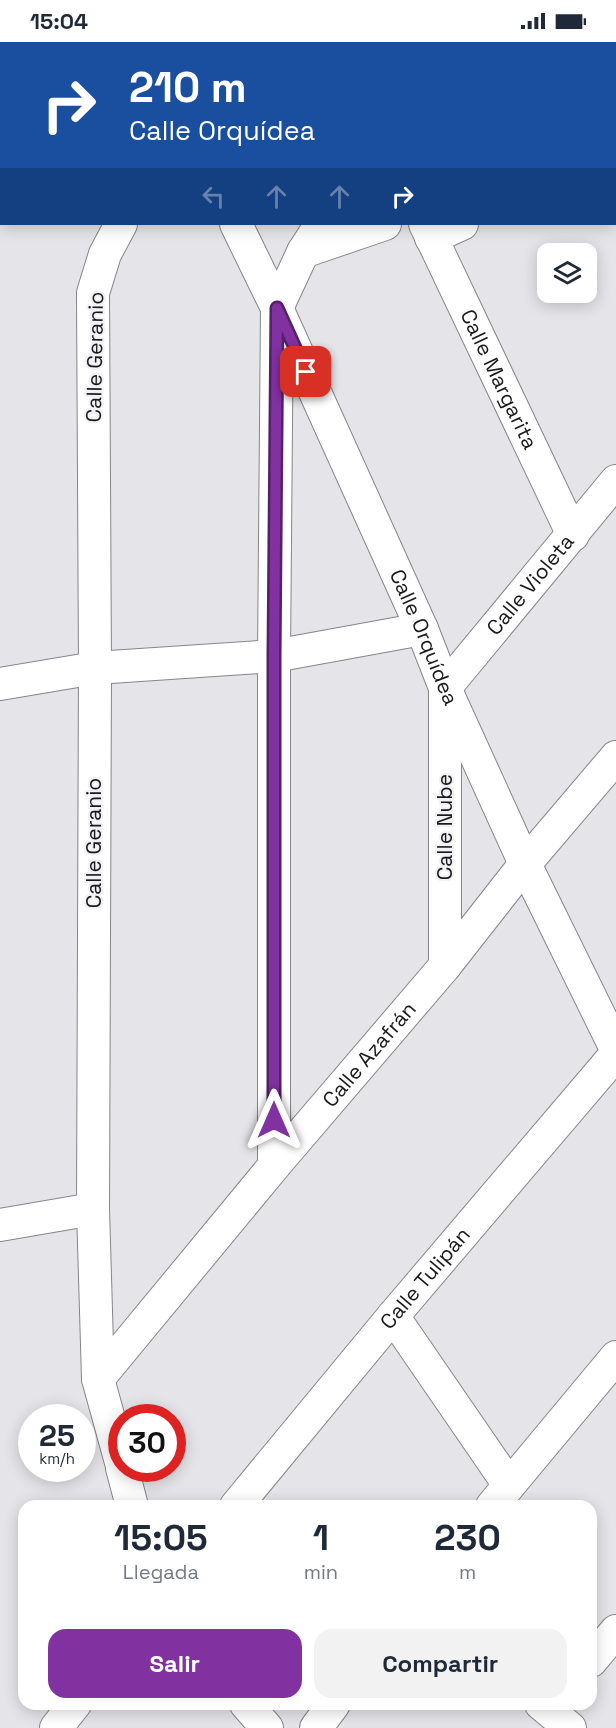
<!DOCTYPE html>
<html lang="es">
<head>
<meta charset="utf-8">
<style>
  :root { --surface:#fff; --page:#f2f2f3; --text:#1f2937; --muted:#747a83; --accent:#8131a0 }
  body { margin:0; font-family:"Space Grotesk",sans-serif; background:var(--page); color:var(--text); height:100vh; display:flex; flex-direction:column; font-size:22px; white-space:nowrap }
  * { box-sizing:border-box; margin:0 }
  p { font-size:20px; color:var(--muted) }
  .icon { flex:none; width:33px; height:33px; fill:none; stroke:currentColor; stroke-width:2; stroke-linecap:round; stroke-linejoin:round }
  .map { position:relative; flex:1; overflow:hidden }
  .side { position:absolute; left:18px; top:1458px; width:579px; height:210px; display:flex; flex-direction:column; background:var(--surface); border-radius:18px; box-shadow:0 3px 15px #0003 }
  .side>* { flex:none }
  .guide { position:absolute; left:0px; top:0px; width:616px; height:183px; box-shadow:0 3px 15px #0003; background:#1a4fa0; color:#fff; overflow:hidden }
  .controls { position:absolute; left:537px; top:201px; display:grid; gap:12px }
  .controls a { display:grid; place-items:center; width:60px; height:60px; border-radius:12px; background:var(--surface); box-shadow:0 3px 15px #0003; font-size:30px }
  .speed { position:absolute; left:18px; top:1362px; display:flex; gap:12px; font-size:30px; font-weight:700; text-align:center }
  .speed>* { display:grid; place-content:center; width:78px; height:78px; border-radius:50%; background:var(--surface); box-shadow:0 3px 15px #0003; line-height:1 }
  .speed small { font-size:15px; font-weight:400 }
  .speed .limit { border:9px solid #d22; background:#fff; color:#111 }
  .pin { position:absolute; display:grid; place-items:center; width:51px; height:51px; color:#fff; margin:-26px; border-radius:12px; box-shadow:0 3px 9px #0006 }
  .me { position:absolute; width:66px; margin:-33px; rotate:0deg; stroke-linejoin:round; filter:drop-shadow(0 0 4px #0008) }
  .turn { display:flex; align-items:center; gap:21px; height:126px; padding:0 30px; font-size:27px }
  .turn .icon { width:78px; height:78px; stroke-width:2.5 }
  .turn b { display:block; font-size:42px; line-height:51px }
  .lanes { display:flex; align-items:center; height:57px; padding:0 30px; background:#0003; justify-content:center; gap:30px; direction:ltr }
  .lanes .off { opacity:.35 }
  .eta { display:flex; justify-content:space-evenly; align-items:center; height:102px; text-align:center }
  .eta b { font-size:36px; font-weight:700; line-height:42px }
  .action { display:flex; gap:12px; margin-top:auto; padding:12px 30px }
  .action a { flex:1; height:69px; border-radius:18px; background:var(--accent); color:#fff; font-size:24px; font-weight:700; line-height:69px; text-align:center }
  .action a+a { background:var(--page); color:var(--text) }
  .status { display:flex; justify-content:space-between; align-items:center; height:42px; padding:0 30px; background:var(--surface); direction:ltr }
  .status svg { height:16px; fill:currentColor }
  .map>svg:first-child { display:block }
</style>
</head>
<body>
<div class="status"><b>15:04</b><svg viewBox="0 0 49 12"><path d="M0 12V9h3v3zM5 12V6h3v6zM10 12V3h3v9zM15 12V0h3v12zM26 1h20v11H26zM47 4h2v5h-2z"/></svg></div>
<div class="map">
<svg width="616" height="1686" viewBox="0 0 616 1686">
  <rect width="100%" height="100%" fill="#e5e4e8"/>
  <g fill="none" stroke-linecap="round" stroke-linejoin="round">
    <defs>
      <g id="minor">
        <path d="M149,0V2"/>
        <path d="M318,0L320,2"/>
        <path d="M545,0L546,2"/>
        <path d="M12,2L13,0"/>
        <path d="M219,2L220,0"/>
        <path d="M508,2L511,0"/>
        <path d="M0,25L2,22"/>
        <path d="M615,154L616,157"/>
        <path d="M121,182L105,212L93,251L95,626L93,1167L98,1337L122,1424"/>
        <path id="s1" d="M236,182L277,266L422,587L445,646L525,822L616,1007"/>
        <path id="s2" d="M425,182L573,493"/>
        <path d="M431,196L462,182"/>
        <path d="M303,210L385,182"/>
        <path d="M0,642L95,626L274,614L422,587"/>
        <path id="s3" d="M445,924V646L616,439"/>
        <path d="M274,1124V614L277,266L303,210L321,182"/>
        <path d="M0,1183L93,1167"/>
        <path d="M393,1274L509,1443"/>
        <path id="s4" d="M98,1337L274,1124L445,924L525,822L616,715"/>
        <path d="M122,1426L132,1464"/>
        <path id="s5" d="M236,1464L393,1274L616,1012"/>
        <path d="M492,1464L616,1315"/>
        <path d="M591,1619L616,1589"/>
        <path d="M246,1662L267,1686"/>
        <path d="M541,1662L570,1686"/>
        <path d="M56,1686L75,1662"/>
        <path d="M316,1686L334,1662"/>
      </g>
    </defs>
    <use href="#minor" stroke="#868589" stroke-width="34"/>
    <use href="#minor" stroke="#fff" stroke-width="32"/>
  </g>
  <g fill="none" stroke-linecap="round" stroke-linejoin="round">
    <defs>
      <path id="route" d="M274,1078V614L277,266L306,330"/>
    </defs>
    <use href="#route" stroke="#542068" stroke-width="15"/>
    <use href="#route" stroke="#8131a0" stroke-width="10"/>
  </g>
  <g text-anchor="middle" stroke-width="4.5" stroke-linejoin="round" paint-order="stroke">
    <g font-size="21" fill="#19191a" stroke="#f2f1f6">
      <text transform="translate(95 315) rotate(-89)" y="7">Calle Geranio</text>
      <text dy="7" stroke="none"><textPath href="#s2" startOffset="172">Calle Margarita</textPath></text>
      <text dy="7" stroke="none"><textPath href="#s3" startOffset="412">Calle Violeta</textPath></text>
      <text dy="7" stroke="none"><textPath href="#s1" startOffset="454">Calle Orquídea</textPath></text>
      <text transform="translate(445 785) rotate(-90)" y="7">Calle Nube</text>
      <text transform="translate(94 801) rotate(-90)" y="7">Calle Geranio</text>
      <text dy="7" stroke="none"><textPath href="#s4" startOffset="423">Calle Azafrán</textPath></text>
      <text dy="7" stroke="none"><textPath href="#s5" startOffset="296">Calle Tulipán</textPath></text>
    </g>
  </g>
</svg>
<div class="controls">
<a><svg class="icon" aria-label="layers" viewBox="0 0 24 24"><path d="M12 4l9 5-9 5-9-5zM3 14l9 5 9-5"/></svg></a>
</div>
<div class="speed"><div>25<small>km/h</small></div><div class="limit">30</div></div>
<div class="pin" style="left:306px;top:330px;background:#d93025"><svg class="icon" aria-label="arrive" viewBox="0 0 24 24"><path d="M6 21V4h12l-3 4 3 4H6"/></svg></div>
<svg class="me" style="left:274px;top:1078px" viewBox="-20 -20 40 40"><path d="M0-17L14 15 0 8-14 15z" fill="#8131a0" stroke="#fff" stroke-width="4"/></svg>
<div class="guide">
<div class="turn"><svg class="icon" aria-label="right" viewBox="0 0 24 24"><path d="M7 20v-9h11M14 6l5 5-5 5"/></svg><div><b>210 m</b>Calle Orquídea</div></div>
<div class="lanes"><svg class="icon off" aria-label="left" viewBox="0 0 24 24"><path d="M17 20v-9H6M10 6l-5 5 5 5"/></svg><svg class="icon off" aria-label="ahead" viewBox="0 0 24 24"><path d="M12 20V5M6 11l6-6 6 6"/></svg><svg class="icon off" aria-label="ahead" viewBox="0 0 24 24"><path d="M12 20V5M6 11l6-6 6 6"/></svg><svg class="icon" aria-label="right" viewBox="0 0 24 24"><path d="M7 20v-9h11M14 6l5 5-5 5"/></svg></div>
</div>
<section class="side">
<div class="eta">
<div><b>15:05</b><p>Llegada</p></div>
<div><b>1</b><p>min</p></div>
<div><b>230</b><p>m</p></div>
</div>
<div class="action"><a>Salir</a><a>Compartir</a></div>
</section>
</div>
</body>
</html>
